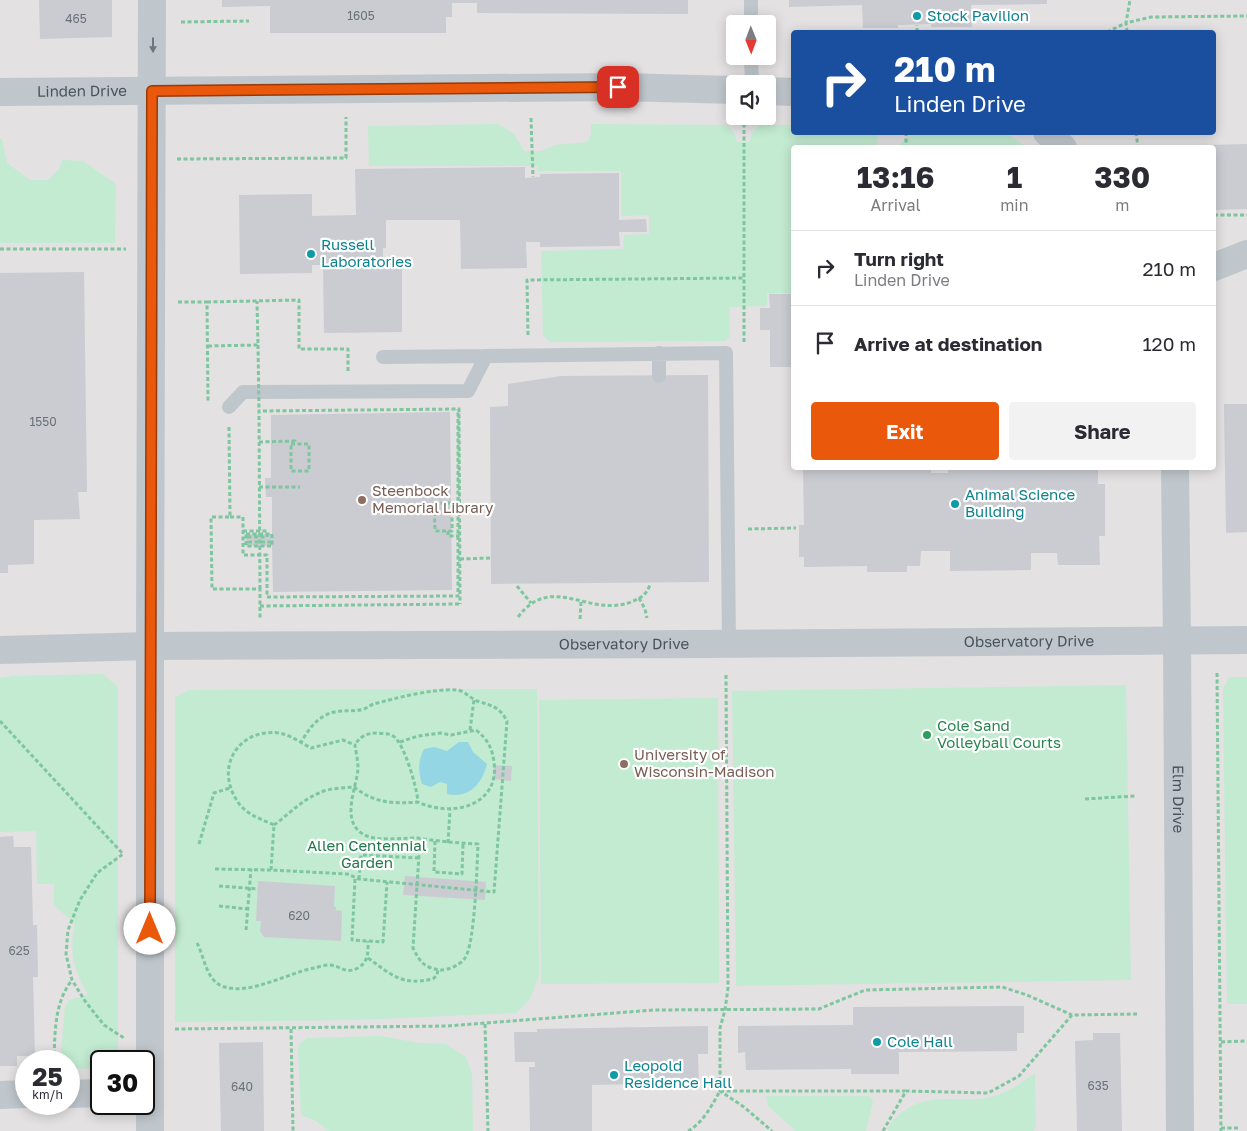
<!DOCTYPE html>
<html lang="en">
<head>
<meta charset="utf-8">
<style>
  :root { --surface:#fff; --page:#f2f2f3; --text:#2b2b33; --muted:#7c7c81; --line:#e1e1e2; --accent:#ea580c }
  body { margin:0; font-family:"Golos Text",sans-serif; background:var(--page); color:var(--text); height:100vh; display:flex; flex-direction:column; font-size:19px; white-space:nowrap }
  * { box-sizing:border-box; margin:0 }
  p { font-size:16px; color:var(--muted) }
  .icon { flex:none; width:28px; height:28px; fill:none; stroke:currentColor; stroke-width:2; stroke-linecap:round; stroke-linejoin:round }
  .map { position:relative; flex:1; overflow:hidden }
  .drawer { position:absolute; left:791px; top:145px; width:425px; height:325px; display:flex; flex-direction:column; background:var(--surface); border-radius:5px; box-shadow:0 2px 12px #0003 }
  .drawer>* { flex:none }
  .banner { position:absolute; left:791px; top:30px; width:425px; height:105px; border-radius:5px; box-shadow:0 2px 12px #0003; background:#1a4fa0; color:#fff; overflow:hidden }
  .needle { width:32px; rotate:179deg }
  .buttons { position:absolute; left:726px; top:15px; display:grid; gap:10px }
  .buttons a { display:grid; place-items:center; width:50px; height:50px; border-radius:5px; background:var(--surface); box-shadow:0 2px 12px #0003; font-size:25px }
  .speed { position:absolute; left:15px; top:1050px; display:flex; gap:10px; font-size:25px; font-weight:700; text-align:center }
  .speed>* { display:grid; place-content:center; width:65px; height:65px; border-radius:50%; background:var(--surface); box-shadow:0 2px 12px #0003; line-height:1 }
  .speed small { font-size:12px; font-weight:400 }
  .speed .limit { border:2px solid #111; border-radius:8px; background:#fff; color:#111 }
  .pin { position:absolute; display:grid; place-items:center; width:42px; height:42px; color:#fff; margin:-21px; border-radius:10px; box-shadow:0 2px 8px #0006 }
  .me { position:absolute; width:55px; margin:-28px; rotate:0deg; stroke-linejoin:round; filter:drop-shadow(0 0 4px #0008) }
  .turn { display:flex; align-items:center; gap:18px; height:105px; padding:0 20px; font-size:22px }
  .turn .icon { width:65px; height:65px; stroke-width:2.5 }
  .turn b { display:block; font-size:35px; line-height:42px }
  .eta { display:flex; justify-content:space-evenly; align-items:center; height:85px; text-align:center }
  .eta b { font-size:30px; font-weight:700; line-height:35px }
  .primary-button { display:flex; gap:10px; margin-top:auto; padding:10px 20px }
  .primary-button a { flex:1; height:58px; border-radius:5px; background:var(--accent); color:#fff; font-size:20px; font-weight:700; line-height:58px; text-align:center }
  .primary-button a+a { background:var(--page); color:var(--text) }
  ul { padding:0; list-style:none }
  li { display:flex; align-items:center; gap:15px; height:75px; padding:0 20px; border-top:1px solid var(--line) }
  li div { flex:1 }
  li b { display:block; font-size:19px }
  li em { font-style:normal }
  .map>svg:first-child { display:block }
</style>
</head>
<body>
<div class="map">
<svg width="1247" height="1131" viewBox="0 0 1247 1131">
  <rect width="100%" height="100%" fill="#f2f0f0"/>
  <path fill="#e3e1e1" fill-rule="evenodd" d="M0,0H1247V1131H0ZM735,24H768V56H735ZM794,32H1214V132H794ZM735,84H768V116H735ZM794,148H1214V468H794ZM26,1061H69V1104H26ZM101,1061H144V1104H101Z"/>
  <path fill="#c3ebd1" d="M498,124L514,134L524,151H541L555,145L587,142L591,134V124L728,125L734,133L737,142H749L752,133L759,125H794V132L877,133L878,146H898L912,133H1005L1027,147L794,148V293H767V306L729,307L730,337L725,341L550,342L543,335L541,251L623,249L624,235L649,234V215L621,216V171H538L537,166H369L368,126Z
    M0,138L2,139L7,163L30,180H48L60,168L62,160L83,161L116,184L115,243H0Z
    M103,674L118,687V1054L116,1061H101V1068L69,1069V1061H60L65,1008L69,1000L88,995C73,966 69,956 75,924L54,905V884H37L36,831L0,832V678L13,676Z
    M1229,677H1247V1004H1227L1223,689Z
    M1126,685L1131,980L736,986L732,691Z
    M537,689L539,976L530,999L516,1013L356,1020L175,1022V697L189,690Z
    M718,698L719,983L541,984L539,700Z
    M380,1036L419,1043L446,1044L466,1057L472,1074L473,1131H329L316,1121L301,1115L298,1049L300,1043L307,1038Z
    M1035,1073L1036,1128L1033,1131H888C889,1123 892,1121 898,1116C929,1089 953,1104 987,1098C1005,1095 1021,1083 1035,1073Z
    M766,1096H869L873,1101L866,1131H796L768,1106Z"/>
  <path fill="#94d6e4" d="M459,742H468L473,752L487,764C482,784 469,799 447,794V784L440,782L431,787L422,784C418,771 418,761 424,749L434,747L447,751Z"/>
  <path fill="#caccd2" d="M39,0H112V37L40,39Z
    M222,0H688V14L477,13V3H452V17H446V33H270V6L222,7Z
    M789,0H1047V4L971,5L972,27H931V24L898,25V28H863L862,5L789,7Z
    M1247,144V209L1214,210V148H1170V146Z
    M525,167V178L540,177V174L619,173V220L646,219L647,232H619L620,246L540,247V242H526L527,268L461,269L460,220H386V248H383V260L402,259V332L324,333L323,265H312V273L240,274L239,195L312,194V216L356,215L355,169Z
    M84,272L87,492H78L80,519L34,520V564L8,565V573H0V273Z
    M769,294H794V367H770V330H760V308H770Z
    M708,375L709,582L491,584L490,407L508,406V384L561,376Z
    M1224,404H1247V532L1226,533Z
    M450,412L452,590L273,592L272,546H246V534H272V497H266L265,478H271V415Z
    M803,468H931V473H948V468H1098V484H1105V536H1099L1100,565H1058L1057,553H1031V570L950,571V551H921L920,566H907V572H867V566L804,567V557H799V525H804Z
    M494,765L512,766L511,781L493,779Z
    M13,836L14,847H31L33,925H37L38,977H33L35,1056H17V1066H0V837Z
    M405,876L486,882L485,900L403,895Z
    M258,881L335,886L334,907H336V910L342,911L341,941L264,937L260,931L261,921H256Z
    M1024,1006V1033H1017V1051L899,1052V1074H851V1069L746,1070L745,1052L738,1053V1026L853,1025V1007Z
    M708,1026V1054H698L699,1087H684V1083L592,1085V1131H530L529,1067H535V1062H515L514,1032H537V1029Z
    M1093,1033H1120L1122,1131H1077L1075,1041L1093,1040Z
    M263,1042L264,1131H221L219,1043Z"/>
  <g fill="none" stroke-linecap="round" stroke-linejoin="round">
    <path stroke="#7ec6a0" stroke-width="3" stroke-dasharray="4 2.5" stroke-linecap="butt" d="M181,22L249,21
      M917,32V25
      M1107,32L1126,23L1130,0
      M1127,32L1126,23L1151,17L1247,16
      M744,117V344
      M531,118L533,177
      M906,132V148
      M1136,132L1138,148
      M177,159L346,158V117
      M1214,215H1247
      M0,249H126
      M178,302H207L208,401
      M207,302L299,300V349H348V373
      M528,335L527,280L744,278
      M208,346L258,345L257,301
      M229,427L230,517H211L212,589H260V618
      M259,442L295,441V444
      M291,444H309V471H291Z
      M259,487H300
      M434,503H452V531H435Z
      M230,517H243V555H267V597L458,596V409
      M748,529L796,528
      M243,531H267V537H249V542H272
      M246,534H272V546H246Z
      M460,559L491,558
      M517,586L531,603
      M639,598L645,609L647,618
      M260,606L460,604
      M518,617C552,572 588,618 631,602C641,598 646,595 650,585
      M580,619L581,602
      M1217,673L1221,1131
      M726,675L728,988L725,1010L720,1028V1091L744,1107L772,1131
      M0,721L123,854L97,873L80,900L68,930L66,954L72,980L85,1001L104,1025L124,1038
      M470,730L474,700
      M400,742L418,736L441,733L451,735L476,730C487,739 492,747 494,762C500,806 452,818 418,802
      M1085,799L1136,796
      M274,825C289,814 302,800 319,793C329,788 343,788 354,787C374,803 393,804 418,802C417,788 404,742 393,736C389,733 383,734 378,733C367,733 360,736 355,745
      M435,841L434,872L462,874L463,843
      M448,843L450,810
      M199,844L214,793L230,788
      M215,869L271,870L347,874L359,879L494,892L507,721C499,706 492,706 477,701C470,698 465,691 457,690C436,688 395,698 374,704C370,705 367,708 364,709C351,713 339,708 326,715C314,721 308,731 301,742
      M271,870L274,825C263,820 251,816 243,808C240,806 238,802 236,799C215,765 240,728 279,733C291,735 301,743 311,748L343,740L355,745C356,752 358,761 358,768C357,788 338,824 367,836C379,841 403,838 417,838C437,841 457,843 478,844C477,865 475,944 465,958C460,965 449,970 441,970C424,968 420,962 413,948L420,839
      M355,879L352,940L383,942L387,882
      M359,879L361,855L419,858
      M219,886L258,889
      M219,906L248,909
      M246,930L251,869
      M197,943C205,958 206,982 225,987C250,995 288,973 314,968C318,967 324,965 329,965C340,965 345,975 358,968C369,961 368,952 368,941
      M368,958C392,975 401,986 433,979L437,975L438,969
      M485,1024L488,1131
      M175,1029L447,1026L654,1010L819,1009L865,990L1002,987L1027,995L1072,1015
      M291,1029L293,1131
      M1221,1042L1247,1041
      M54,1061C55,1033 54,1003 72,980
      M1221,1128H1239
      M688,1131C703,1123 712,1105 720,1091H905
      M883,1131L906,1091L988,1093L1019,1076L1072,1015L1137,1014"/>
    <path stroke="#bfc7cd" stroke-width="14" d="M751,0V24
      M751,56L752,84
      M659,353V376
      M383,357L486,356
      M229,407L243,392L468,391L486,356L726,353L729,644"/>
    <g stroke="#bfc7cd" stroke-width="28">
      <path d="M1214,267L1247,254"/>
      <path id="s1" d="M1177,640L1180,1131"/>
      <path d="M69,1094L101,1093"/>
      <path d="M0,1095L26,1094"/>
      <path d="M150,1131V646"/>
    </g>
    <g stroke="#bfc7cd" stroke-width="28">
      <path d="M768,91L794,92"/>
      <path id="s2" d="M0,92L618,87L735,90"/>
      <path d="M1047,132L1063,148"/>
      <path d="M1175,468L1177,640"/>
      <path d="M150,646L152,0"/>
      <path id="s3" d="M0,650L150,646L701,644L1247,640"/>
    </g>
    <path stroke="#7ec6a0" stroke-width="3" stroke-dasharray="4 2.5" stroke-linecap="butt" d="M258,345L259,411
      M448,531V536H459
      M260,589L259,411L459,409L460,604"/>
  </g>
  <defs><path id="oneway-solid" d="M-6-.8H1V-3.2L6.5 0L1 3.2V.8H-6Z" transform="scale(1.25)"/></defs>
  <use fill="#6c767d" href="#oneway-solid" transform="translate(153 45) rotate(90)"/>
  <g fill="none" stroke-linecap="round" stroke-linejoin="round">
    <defs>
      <path id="route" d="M150,929L152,91L618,87"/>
    </defs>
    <use href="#route" stroke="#983908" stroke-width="12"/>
    <use href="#route" stroke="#ea580c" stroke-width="9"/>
  </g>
  <g fill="#0f9aa8" stroke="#fff" stroke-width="2">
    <circle cx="917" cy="16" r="5"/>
    <circle cx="311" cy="254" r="5"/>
    <circle cx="955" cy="504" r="5"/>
    <circle cx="877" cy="1042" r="5"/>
    <circle cx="614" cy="1075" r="5"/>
  </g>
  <g fill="#8d6e63" stroke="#fff" stroke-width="2">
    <circle cx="362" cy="500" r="5"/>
    <circle cx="624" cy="764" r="5"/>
  </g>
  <circle fill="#2e9e5b" stroke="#fff" stroke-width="2" cx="927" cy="735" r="5"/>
  <g text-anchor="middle" stroke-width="4.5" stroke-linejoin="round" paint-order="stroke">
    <g font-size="12" fill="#697179">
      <text x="361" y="20">1605</text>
      <text x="76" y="23">465</text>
      <text x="43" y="426">1550</text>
      <text x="299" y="920">620</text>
      <text x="19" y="955">625</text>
      <text x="1098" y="1090">635</text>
      <text x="242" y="1091">640</text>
    </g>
    <g font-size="15" fill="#0d838f" stroke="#fff" text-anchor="start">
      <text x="927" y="21">Stock Pavilion</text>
      <text x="321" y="250">Russell<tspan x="321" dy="17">Laboratories</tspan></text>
      <text x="965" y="500">Animal Science<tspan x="965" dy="17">Building</tspan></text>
      <text x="887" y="1047">Cole Hall</text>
      <text x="624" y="1071">Leopold<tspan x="624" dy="17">Residence Hall</tspan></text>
    </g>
    <g font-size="15" fill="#49535b" stroke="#fff">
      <text dy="5" stroke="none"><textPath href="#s2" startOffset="82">Linden Drive</textPath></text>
      <text dy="5" stroke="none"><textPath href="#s3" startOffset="1029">Observatory Drive</textPath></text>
      <text dy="5" stroke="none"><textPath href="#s3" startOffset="624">Observatory Drive</textPath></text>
      <text dy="5" stroke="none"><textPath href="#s1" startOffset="159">Elm Drive</textPath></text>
    </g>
    <g font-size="15" fill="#785e54" stroke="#fff" text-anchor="start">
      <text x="372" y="496">Steenbock<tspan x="372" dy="17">Memorial Library</tspan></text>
      <text x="634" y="760">University of<tspan x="634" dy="17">Wisconsin-Madison</tspan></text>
    </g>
    <g font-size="15" fill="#27864d" stroke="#fff" text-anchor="start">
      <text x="937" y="731">Cole Sand<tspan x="937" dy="17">Volleyball Courts</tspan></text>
    </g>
    <g font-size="15" fill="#207749" stroke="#fff">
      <text x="367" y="851">Allen Centennial<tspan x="367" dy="17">Garden</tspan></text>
    </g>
  </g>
</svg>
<div class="buttons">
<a><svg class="needle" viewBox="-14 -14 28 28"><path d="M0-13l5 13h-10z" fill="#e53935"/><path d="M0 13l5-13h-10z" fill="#7c7c81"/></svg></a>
<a><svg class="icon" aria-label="sound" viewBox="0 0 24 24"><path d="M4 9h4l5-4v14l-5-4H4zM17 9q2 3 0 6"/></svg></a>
</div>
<div class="speed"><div>25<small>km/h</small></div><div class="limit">30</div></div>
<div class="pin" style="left:618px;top:87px;background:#d93025"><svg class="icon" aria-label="arrive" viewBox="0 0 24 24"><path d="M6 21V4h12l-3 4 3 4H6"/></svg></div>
<svg class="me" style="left:150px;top:929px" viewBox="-20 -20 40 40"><circle r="19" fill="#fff"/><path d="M0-13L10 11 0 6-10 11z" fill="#ea580c"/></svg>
<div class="banner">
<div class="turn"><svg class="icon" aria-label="right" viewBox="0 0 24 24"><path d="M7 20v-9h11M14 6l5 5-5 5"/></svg><div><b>210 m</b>Linden Drive</div></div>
</div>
<section class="drawer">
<div class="eta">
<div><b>13:16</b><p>Arrival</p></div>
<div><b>1</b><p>min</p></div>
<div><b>330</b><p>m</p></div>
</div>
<ul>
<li><svg class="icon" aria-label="right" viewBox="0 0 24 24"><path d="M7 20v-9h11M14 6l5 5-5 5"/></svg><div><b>Turn right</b><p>Linden Drive</p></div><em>210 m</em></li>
<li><svg class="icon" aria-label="arrive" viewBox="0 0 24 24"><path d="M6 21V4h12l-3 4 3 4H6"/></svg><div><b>Arrive at destination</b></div><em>120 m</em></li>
</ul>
<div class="primary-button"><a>Exit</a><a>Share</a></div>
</section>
</div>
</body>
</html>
